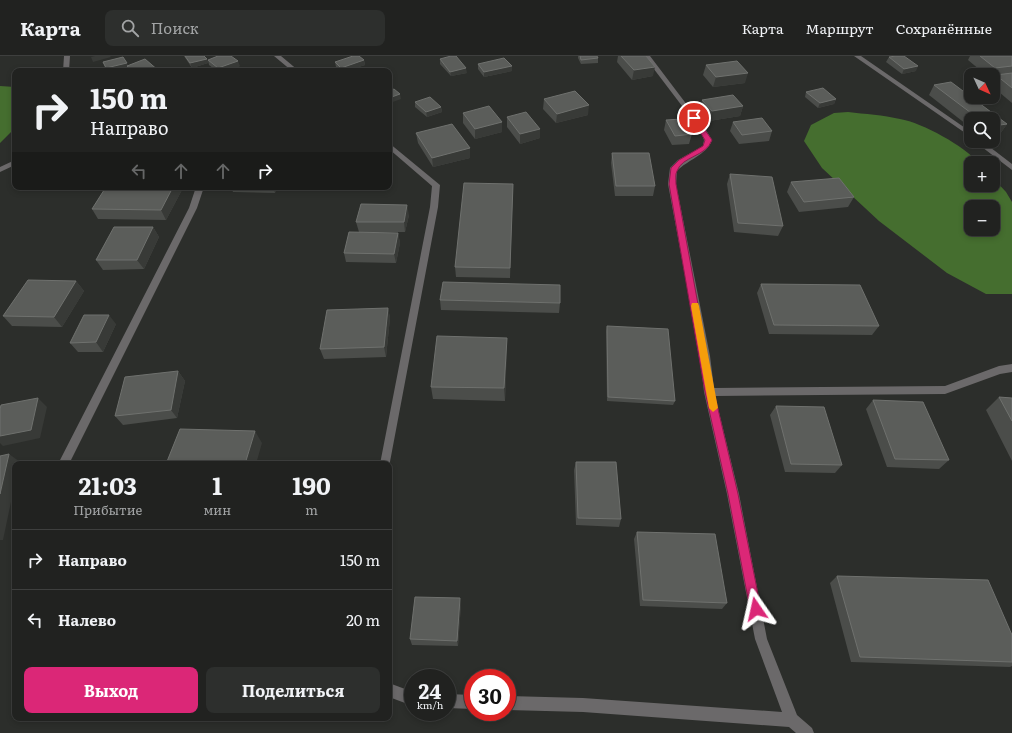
<!DOCTYPE html>
<html lang="ru">
<head>
<meta charset="utf-8">
<style>
  :root { --surface:#212220; --page:#2d2f2d; --text:#f1f3f6; --muted:#a2a4a5; --line:#3e3f3e; --accent:#db2777 }
  body { margin:0; font-family:Literata,serif; background:var(--page); color:var(--text); height:100vh; display:flex; flex-direction:column; font-size:15px; white-space:nowrap }
  * { box-sizing:border-box; margin:0 }
  p { font-size:13px; color:var(--muted) }
  .icon { flex:none; width:22px; height:22px; fill:none; stroke:currentColor; stroke-width:2; stroke-linecap:round; stroke-linejoin:round }
  .map { position:relative; flex:1; overflow:hidden }
  .panel { position:absolute; left:12px; top:405px; width:380px; height:260px; display:flex; flex-direction:column; background:var(--surface); border-radius:8px; box-shadow:0 2px 6px #0003,0 0 0 1px var(--line) }
  .panel>* { flex:none }
  .hud { position:absolute; left:12px; top:12px; width:380px; height:122px; border-radius:8px; box-shadow:0 2px 6px #0003,0 0 0 1px var(--line); background:#212220; color:var(--text); overflow:hidden }
  .needle { width:26px; rotate:134deg }
  .buttons { position:absolute; left:964px; top:12px; display:grid; gap:8px }
  .buttons a { display:grid; place-items:center; width:36px; height:36px; border-radius:8px; background:var(--surface); box-shadow:0 2px 6px #0003,0 0 0 1px var(--line); font-size:20px }
  .speed { position:absolute; left:404px; top:613px; display:flex; gap:8px; font-size:20px; font-weight:700; text-align:center }
  .speed>* { display:grid; place-content:center; width:52px; height:52px; border-radius:50%; background:var(--surface); box-shadow:0 2px 6px #0003,0 0 0 1px var(--line); line-height:1 }
  .speed small { font-size:10px; font-weight:400 }
  .speed .limit { border:6px solid #d22; background:#fff; color:#111 }
  .pin { position:absolute; display:grid; place-items:center; width:34px; height:34px; color:#fff; margin:-17px; border:2px solid #fff; border-radius:50%; box-shadow:0 1px 4px #0007 }
  .me { position:absolute; width:44px; margin:-22px; rotate:349deg; stroke-linejoin:round; filter:drop-shadow(0 0 3px #0008) }
  .turn { display:flex; align-items:center; gap:14px; height:84px; padding:0 12px; font-size:18px }
  .turn .icon { width:52px; height:52px; stroke-width:2.5 }
  .turn b { display:block; font-size:28px; line-height:34px }
  .lanes { display:flex; align-items:center; height:38px; padding:0 12px; background:#0003; justify-content:center; gap:20px; direction:ltr }
  .lanes .off { opacity:.35 }
  .eta { display:flex; justify-content:space-evenly; align-items:center; height:68px; text-align:center }
  .eta b { font-size:24px; font-weight:700; line-height:28px }
  .cta { display:flex; gap:8px; margin-top:auto; padding:8px 12px }
  .cta a { flex:1; height:46px; border-radius:8px; background:var(--accent); color:#fff; font-size:16px; font-weight:700; line-height:46px; text-align:center }
  .cta a+a { background:var(--page); color:var(--text) }
  ul { padding:0; list-style:none }
  li { display:flex; align-items:center; gap:12px; height:60px; padding:0 12px; border-top:1px solid var(--line) }
  li div { flex:1 }
  li b { display:block; font-size:15px }
  li em { font-style:normal }
  header { display:flex; align-items:center; gap:24px; box-sizing:border-box; height:56px; padding:0 20px; background:var(--surface); border-bottom:1px solid var(--line) }
  header strong { font-size:19px }
  nav { display:flex; gap:22px; margin-inline-start:auto; font-size:14px }
  .search { width:280px; height:36px; background:var(--page); display:flex; align-items:center; gap:10px; box-sizing:border-box; padding:0 14px; border-radius:8px; color:var(--muted); font-size:15px }
  .map>svg:first-child { display:block }
</style>
</head>
<body>
<header>
<strong>Карта</strong>
<div class="search"><svg class="icon" aria-label="search" viewBox="0 0 24 24"><circle cx="10" cy="10" r="6"/><path d="M15 15l6 6"/></svg>Поиск</div>
<nav><a>Карта</a><a>Маршрут</a><a>Сохранённые</a></nav>
</header>
<div class="map">
<svg width="1012" height="677" viewBox="0 0 1012 677">
  <rect width="100%" height="100%" fill="#2c2e2b"/>
  <path fill="#456e2f" fill-rule="evenodd" d="M0,30L15,31V72L0,87Z
    M848,56C865,58 883,59 900,63C923,67 964,90 979,107H971V129H993V122L1006,136L1012,146V238H986L947,217L879,165L822,112L804,85L811,69L834,57ZM971,151H993V173H971Z"/>
  <g fill="none" stroke-linecap="round" stroke-linejoin="round">
    <path fill="#6b696a" fill-rule="evenodd" d="M64,0H70L69,15H63Z
      M274,0H281L299,15H292Z
      M644,0H650L706,74L712,84C707,99 687,104 677,115L676,128L710,300L714,332L945,330L999,310L1012,308V316L1000,318L945,338L715,340L739,438L767,583L797,659L812,672L814,677H796L789,671L583,656L507,654V640L583,642L782,656L755,583L727,438L704,336L700,300L668,128L670,112L678,104L703,90L704,84L701,75Z
      M854,0H861L971,76V81Z
      M974,85H982L1012,108V114Z
      M389,87L440,129L438,151L389,411V408H380L430,151L432,130L389,93Z
      M15,104V109L0,116V111Z
      M193,131H201L203,134L197,152L69,408H58L189,152L195,134Z
      M389,627L413,636V650L389,641Z
      M447,638L473,639V653L447,652Z"/>
  </g>
  <path fill="#4b4d4a" d="M184,0H204L207,3L208,7L192,12Z
    M578,0H597L598,2V7L581,8L578,2Z
    M618,0H646L653,20L632,24L617,6Z
    M970,0H1012V47L993,31V23L995,21H993V19H986L968,4Z
    M889,1L916,15L902,18L886,6Z
    M440,3L467,17L451,20L440,8Z
    M208,4L240,10L226,15H217L209,9Z
    M364,4L365,9L346,15H341L336,11L335,6Z
    M103,6L128,9L159,15H129L128,12L117,15H108Z
    M478,8L512,15L484,21L478,13Z
    M706,9L745,27L713,31L703,19Z
    M934,29L1007,68L1000,78L993,79V63H971V72L929,39Z
    M806,36L836,43L834,48L818,52L805,41Z
    M544,43L588,59L556,67L543,53Z
    M702,44L743,50L740,60L709,65L700,53Z
    M415,46L441,51L442,56L427,61L415,51Z
    M463,57L502,66V76L475,83L463,67Z
    M507,61L540,73V82L520,88L507,71Z
    M666,64L692,78L689,88L672,89L664,74Z
    M733,66L772,75L769,85L739,88L730,75Z
    M416,77L470,92V102L433,111L418,87Z
    M612,97L655,130L653,140H615L611,107Z
    M730,118L783,170L778,180L734,176L727,128Z
    M791,126L854,141L848,151L799,156L787,136Z
    M513,128L510,222L456,221L455,211Z
    M106,131H182L183,132L166,164L98,163L92,153Z
    M231,131H277L275,137L233,136Z
    M409,159L405,176H359L356,166Z
    M153,171L159,181L144,213L103,214L96,204Z
    M398,177L400,187L396,207L346,206L344,197Z
    M76,225L84,235L62,271L12,270L3,260Z
    M761,228L879,270L872,279L769,278L757,237Z
    M440,244L560,247L559,257L441,254Z
    M388,252L390,262L386,301L324,303L320,293Z
    M116,268L103,296H78L70,287Z
    M607,270L675,345L673,349L607,345L606,275Z
    M507,282L505,345L433,343L431,331Z
    M178,315L185,325L177,362L123,369L115,360Z
    M999,341L1012,342V405L986,354Z
    M873,344L949,404L939,413L887,411L866,353Z
    M776,350L842,409L835,417L785,416L770,359Z
    M576,406L621,463L619,471L576,469L574,414Z
    M637,476L727,547L722,553L640,550L634,483Z
    M837,520L1012,579V610L1010,611L851,606L830,527Z
    M461,548L458,590L412,589L410,583Z"/>
  <path fill="#383a37" d="M95,0H110L111,1L93,6L91,1Z
    M207,3L208,7L192,12L190,7Z
    M364,4L365,9L346,15H342L341,12Z
    M238,5L240,10L226,15H219L218,12Z
    M127,7L129,12L127,10L128,12L117,15H108L106,12Z
    M512,10V15L484,21V16Z
    M918,10L916,15L902,18L904,13Z
    M655,11L653,20L632,24L634,14Z
    M466,12L467,17L451,20L450,16Z
    M748,17L745,27L713,31L716,21Z
    M400,38L401,43L390,47L389,42Z
    M836,43L834,48L818,52L820,47Z
    M589,49L588,59L556,67L557,58Z
    M743,50L740,60L709,65L712,55Z
    M441,51L442,56L427,61L426,56Z
    M502,66V76L475,83V73Z
    M1007,68L1000,78L993,79V70Z
    M540,73V82L520,88V78Z
    M470,92V102L433,111L432,102Z
    M173,131H182L183,132L166,164L161,154Z
    M273,131H277L275,137Z
    M346,131H352L346,133Z
    M407,149L409,159L405,176L404,166Z
    M153,171L159,181L144,213L137,204Z
    M398,177L400,187L396,207L394,198Z
    M76,225L84,235L62,271L54,261Z
    M388,252L390,262L386,301L384,291Z
    M109,259L116,268L103,296L96,286Z
    M507,282V295L505,345L504,332Z
    M178,315L185,325L177,362L171,354Z
    M38,342L47,351L40,382L3,390L0,387V380Z
    M255,375L262,387L256,408H245Z
    M9,398L20,406L19,408H15V427L3,484H0V438Z
    M460,542L461,548L458,590L457,585Z"/>
  <path fill="#5b5d5a" stroke="#6f716e" d="M185,0H204L207,3L190,7Z
    M218,0H231L238,5L218,12L208,4Z
    M353,0H359L364,4L341,12L335,6Z
    M451,0H456L466,12L450,16L440,3Z
    M580,0H597L598,2L581,4Z
    M621,0H646L655,11L634,14Z
    M896,0H904L918,10L904,13L889,1Z
    M980,0H1012V10L995,12Z
    M123,1L127,7L106,12L103,6Z
    M504,2L512,10L484,16L478,8Z
    M145,3L159,15H133L127,10Z
    M737,5L748,17L716,21L706,9Z
    M1012,17V32L996,19Z
    M951,26L1007,68L993,70V63H979L934,29Z
    M823,32L836,43L820,47L806,36Z
    M394,33L400,38L389,42V35Z
    M575,35L589,49L557,58L544,43Z
    M733,39L743,50L712,55L702,44Z
    M430,41L441,51L426,56L415,46Z
    M489,50L502,66L475,73L463,57Z
    M526,56L540,73L520,78L507,61Z
    M762,62L772,75L742,79L733,66Z
    M682,63L692,78L675,80L666,64Z
    M452,68L470,92L432,102L416,77Z
    M612,97H649L655,130H616Z
    M730,118L772,121L783,170L738,167Z
    M839,122L854,141L804,146L791,126Z
    M464,127L513,128L510,212L455,211Z
    M106,131H173L161,154L92,153Z
    M361,148L407,149L404,166H356Z
    M114,171H153L137,204H96Z
    M349,176L398,177L394,198L344,197Z
    M28,224L76,225L54,261L3,260Z
    M443,226L560,229V247L440,244Z
    M761,228L860,229L879,270L774,269Z
    M388,252L384,291L320,293L327,254Z
    M84,259H109L96,286L70,287Z
    M607,270L668,273L675,345L608,341Z
    M437,280L507,282L504,332L431,331Z
    M178,315L171,354L115,360L125,321Z
    M999,341L1012,342V365Z
    M38,342L31,374L0,380V353L1,349Z
    M873,344L923,346L949,404L895,403Z
    M776,350L824,351L842,409L791,408Z
    M180,373L255,375L245,408H166Z
    M9,398L0,438V400Z
    M576,406H616L621,463L578,462Z
    M286,407L309,408H286Z
    M637,476L715,478L727,547L643,544Z
    M837,520L988,524L1012,579V606L860,601Z
    M415,541L460,542L457,585L410,583Z"/>
  <path fill="#db2777" stroke="#8e194d" d="M692,61H696L712,84C706,101 682,100 677,115C675,118 676,124 676,128L714,336L738,438L761,553L760,557L756,558L751,557L750,553L728,438L705,336L669,128L671,112L679,104L703,90L705,84L691,62Z"/>
  <path fill="#f59e0b" d="M692,247H698L699,250L718,352L713,356L709,352L691,250Z"/>
</svg>
<div class="buttons">
<a><svg class="needle" viewBox="-14 -14 28 28"><path d="M0-13l5 13h-10z" fill="#e53935"/><path d="M0 13l5-13h-10z" fill="#a2a4a5"/></svg></a>
<a><svg class="icon" aria-label="search" viewBox="0 0 24 24"><circle cx="10" cy="10" r="6"/><path d="M15 15l6 6"/></svg></a>
<a>+</a>
<a>−</a>
</div>
<div class="speed"><div>24<small>km/h</small></div><div class="limit">30</div></div>
<div class="pin" style="left:694px;top:62px;background:#d93025"><svg class="icon" aria-label="arrive" viewBox="0 0 24 24"><path d="M6 21V4h12l-3 4 3 4H6"/></svg></div>
<svg class="me" style="left:756px;top:553px" viewBox="-20 -20 40 40"><path d="M0-17L14 15 0 8-14 15z" fill="#db2777" stroke="#fff" stroke-width="4"/></svg>
<div class="hud">
<div class="turn"><svg class="icon" aria-label="right" viewBox="0 0 24 24"><path d="M7 20v-9h11M14 6l5 5-5 5"/></svg><div><b>150 m</b>Направо</div></div>
<div class="lanes"><svg class="icon off" aria-label="left" viewBox="0 0 24 24"><path d="M17 20v-9H6M10 6l-5 5 5 5"/></svg><svg class="icon off" aria-label="ahead" viewBox="0 0 24 24"><path d="M12 20V5M6 11l6-6 6 6"/></svg><svg class="icon off" aria-label="ahead" viewBox="0 0 24 24"><path d="M12 20V5M6 11l6-6 6 6"/></svg><svg class="icon" aria-label="right" viewBox="0 0 24 24"><path d="M7 20v-9h11M14 6l5 5-5 5"/></svg></div>
</div>
<section class="panel">
<div class="eta">
<div><b>21:03</b><p>Прибытие</p></div>
<div><b>1</b><p>мин</p></div>
<div><b>190</b><p>m</p></div>
</div>
<ul>
<li><svg class="icon" aria-label="right" viewBox="0 0 24 24"><path d="M7 20v-9h11M14 6l5 5-5 5"/></svg><div><b>Направо</b></div><em>150 m</em></li>
<li><svg class="icon" aria-label="left" viewBox="0 0 24 24"><path d="M17 20v-9H6M10 6l-5 5 5 5"/></svg><div><b>Налево</b></div><em>20 m</em></li>
</ul>
<div class="cta"><a>Выход</a><a>Поделиться</a></div>
</section>
</div>
</body>
</html>
